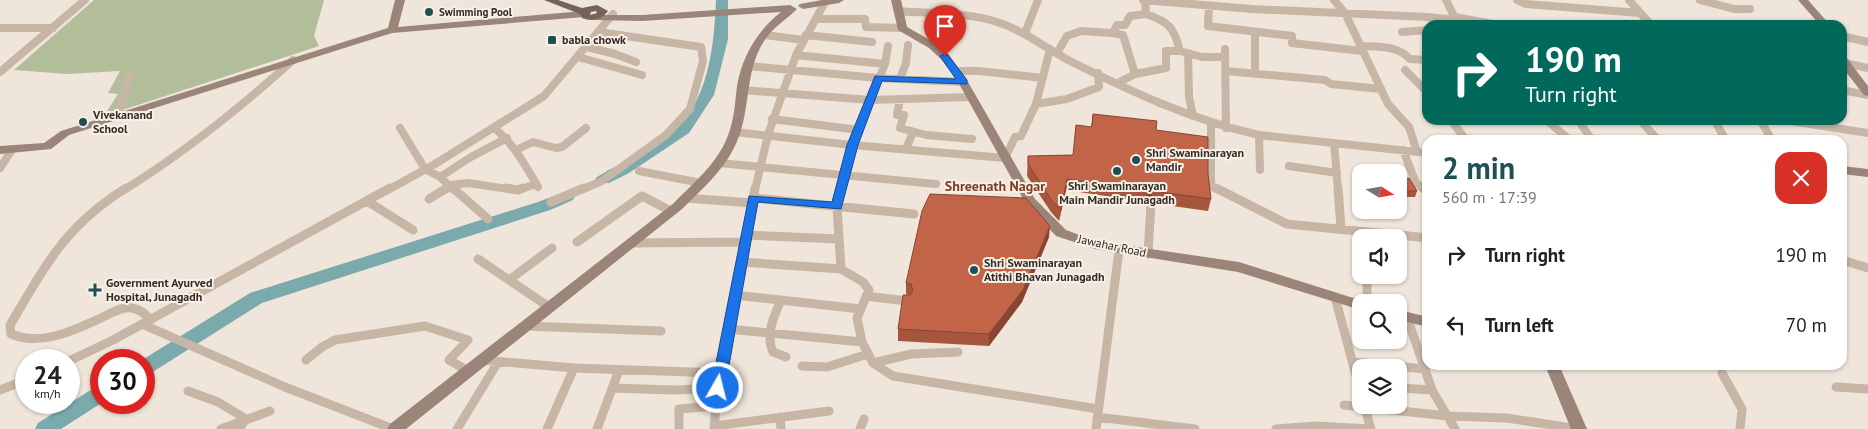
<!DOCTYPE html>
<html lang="en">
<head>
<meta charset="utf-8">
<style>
  :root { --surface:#fff; --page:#f2f2f2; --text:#202124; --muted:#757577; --accent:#1e5053 }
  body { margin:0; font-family:"PT Sans",sans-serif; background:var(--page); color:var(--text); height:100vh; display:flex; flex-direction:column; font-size:19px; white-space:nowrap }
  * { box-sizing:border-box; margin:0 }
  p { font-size:16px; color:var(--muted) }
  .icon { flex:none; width:28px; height:28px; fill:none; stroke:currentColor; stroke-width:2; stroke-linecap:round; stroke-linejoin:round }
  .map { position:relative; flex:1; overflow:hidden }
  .sheet { position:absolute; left:1422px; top:135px; width:425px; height:235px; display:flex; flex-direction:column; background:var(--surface); border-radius:15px; box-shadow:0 1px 4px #0004 }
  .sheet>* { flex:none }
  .hud { position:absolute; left:1422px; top:20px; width:425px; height:105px; border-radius:15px; box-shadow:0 1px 4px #0004; background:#00695c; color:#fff; overflow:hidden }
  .needle { width:32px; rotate:101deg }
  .fabs { position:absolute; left:1352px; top:164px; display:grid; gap:10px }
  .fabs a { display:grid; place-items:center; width:55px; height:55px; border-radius:10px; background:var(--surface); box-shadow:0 1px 4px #0004; font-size:25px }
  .speed { position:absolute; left:15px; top:349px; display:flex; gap:10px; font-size:25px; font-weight:700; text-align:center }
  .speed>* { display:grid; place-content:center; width:65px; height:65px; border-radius:50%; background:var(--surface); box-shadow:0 1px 4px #0004; line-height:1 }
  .speed small { font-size:12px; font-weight:400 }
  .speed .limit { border:8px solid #d22; background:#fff; color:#111 }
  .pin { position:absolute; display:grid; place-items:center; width:42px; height:42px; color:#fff; margin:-51px -21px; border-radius:50% 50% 50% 0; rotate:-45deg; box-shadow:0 0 5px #0007 }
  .pin .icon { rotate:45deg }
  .me { position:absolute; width:55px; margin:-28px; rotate:8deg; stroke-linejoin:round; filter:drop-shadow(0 0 4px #0008) }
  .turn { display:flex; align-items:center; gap:18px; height:105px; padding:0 20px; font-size:22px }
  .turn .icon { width:65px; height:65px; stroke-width:2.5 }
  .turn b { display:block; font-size:35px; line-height:42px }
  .round { display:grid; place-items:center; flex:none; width:52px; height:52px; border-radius:15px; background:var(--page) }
  .head { display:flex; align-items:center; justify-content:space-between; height:85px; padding:0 20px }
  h1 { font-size:30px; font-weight:700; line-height:38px; color:var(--accent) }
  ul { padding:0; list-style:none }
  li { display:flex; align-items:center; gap:15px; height:70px; padding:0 20px }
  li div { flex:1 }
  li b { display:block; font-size:19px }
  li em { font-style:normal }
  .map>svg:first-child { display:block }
</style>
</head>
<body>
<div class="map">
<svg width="1868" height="429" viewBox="0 0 1868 429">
  <rect width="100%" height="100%" fill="#f0e5da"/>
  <path fill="#b2be9a" d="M94,0H324L314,36L319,46L104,116L118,94L108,93L120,71L67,74L14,70Z"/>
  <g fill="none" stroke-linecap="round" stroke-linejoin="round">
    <path fill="#7aaaac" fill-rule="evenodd" d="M716,0H728V39L714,95L689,133L629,173L609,183H597L595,179C598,175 627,161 634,156C647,148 669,137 679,126C710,93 714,43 716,0Z
      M567,191L573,192L575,196L573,200L550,210L262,303L151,373L144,375V360H142L250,293L538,202Z
      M101,386V402H103L61,429H35L38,423L94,388Z"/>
    <path stroke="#c7b5a6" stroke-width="8" d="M1143,0L1252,9L1428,17L1456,20L1465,25
      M1334,0L1345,13L1388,104L1409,127L1417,152
      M1446,0L1456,20
      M1517,0L1526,4L1640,13
      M1629,0L1651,25
      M1700,0L1734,9H1750
      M1209,6L1208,26L1292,36V43L1362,51
      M899,11C932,14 966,12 997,22C1023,30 1044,47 1068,60C1130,91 1191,120 1259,135L1428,153
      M1146,14C1169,22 1174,27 1180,51L1202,57H1225
      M1455,17L1498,25
      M816,19H865L866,27L902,28
      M0,28H53
      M1255,32V73
      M1402,32L1428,30
      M1025,33L1038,0
      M1113,33L1123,35L1135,74L1118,83
      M765,35L804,40
      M806,35L872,42
      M1842,36L1868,42
      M1360,46C1378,47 1397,45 1410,59L1428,60
      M587,47L615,54L636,62
      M1225,49L1226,128
      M1057,53L1067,36L1081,31L1113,33L1117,25H1125L1130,16L1146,14L1145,0
      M1188,53L1189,97L1193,116
      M796,55L885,64
      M578,57L642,75
      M1845,63L1868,68
      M748,66L878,78L963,82
      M1405,70L1428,93
      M956,71H979L1043,78
      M1226,71L1325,80L1331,84L1381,89
      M0,72L85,0
      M1135,74L1166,68V51H1180
      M900,79L906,63L908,45
      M743,90L870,100L971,97
      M1842,90L1868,95
      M900,99L897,115H904L900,128L926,135L972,139
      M1036,104L1067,99L1099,87L1098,73
      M118,116L130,75
      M772,119L859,130
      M1451,120L1466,140
      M1546,120L1570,140
      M1578,120L1592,140
      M1640,120L1658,140
      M1714,120L1723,135
      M1760,120L1772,140
      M1784,120L1868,133
      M1211,123V186L1218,190
      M400,128L425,169L440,177L454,190
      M494,128C514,144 525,165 538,187
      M735,132L852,145L1005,158L1015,137L1021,136L1036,104L1050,49
      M1259,135L1260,170
      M1334,143L1338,190
      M906,149L913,132
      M516,150L533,142L556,148L562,147L586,128
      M1403,150L1416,183L1425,190
      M719,163L936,184
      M1289,166L1337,173
      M0,168L12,150
      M639,171L701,183
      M440,177L471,157L507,138
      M450,185L468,183L515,190
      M124,190C185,152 240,108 293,60
      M388,190L435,164L544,96L613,14
      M445,190L451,186
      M519,190L535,184
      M581,190L602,181L666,135L690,109L703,61L701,47L599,32
      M755,190L768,135L796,55L825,2
      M841,190L852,145L885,64L888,46"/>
    <path stroke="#c7b5a6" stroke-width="9" d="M126,188C64,227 46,265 10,325L11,334C41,347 75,330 103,317C112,313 122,306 132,308C140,309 146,315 151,320
      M453,188L488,219
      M506,188L518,190L523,188
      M842,188L837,207L841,269L863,282L869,290L857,318L862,342L873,363L893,376L1098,409
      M1216,188L1287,224L1428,238
      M1338,188L1341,228
      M1423,188L1428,192
      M686,198L752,203
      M753,198L914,214
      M429,199L447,188
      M367,201L413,230
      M551,202L584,188
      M746,235L839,239
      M577,242L642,196L671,211
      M630,243L745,242
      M1148,254L1151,203
      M478,259L549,307
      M1842,260L1868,268
      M741,262L841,269
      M1367,275V302
      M509,280L552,248
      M734,295L861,309
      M866,296L907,301
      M1335,297L1361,394
      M781,300C774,316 765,335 773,352L786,357
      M1407,317L1432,390L1455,429
      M142,324L285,387L393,429
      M525,326L661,331
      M728,329L862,342
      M306,360L322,347L335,340L425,326L468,340L449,360L468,371
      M482,360L574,368L719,373
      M69,361L113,340L390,188
      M1353,362L1425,369
      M873,363L911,354L958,352
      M802,366L827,367L868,354
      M1722,373L1742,409L1740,429
      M1836,387L1868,389
      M612,388L675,390L718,388
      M1399,388L1432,390
      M0,390L26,380
      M188,391L218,402L246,419L239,429
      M1344,405L1448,416L1507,418L1578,429
      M1364,405L1371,429
      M780,417L781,429
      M1097,417L1195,429
      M714,426L829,411
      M221,429L270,411
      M457,429L498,362
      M547,429L574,368
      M597,429L619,370
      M679,429V409L716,406
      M714,429L719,373L755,188
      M860,429L864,419
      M1096,429L1119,250
      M1276,429L1316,426L1370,429"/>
    <path fill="#9b8478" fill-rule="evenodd" d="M395,0H405L398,27L584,11L589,14L584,17L392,33L69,135L51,149L0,154V146L44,143L61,131L388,28Z
      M822,0H844L839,3L803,9L798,6L800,4Z
      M891,0H901L907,27L937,44L949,55L968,82L1035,199L1066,230L1096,241L1239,262L1366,302H1361V310L1238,272L1095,249L1056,236L1026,204L958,82L941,59L929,48L898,30Z
      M1798,0H1808L1830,25H1820Z
      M790,5L797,9C786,20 773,27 764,41C743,74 752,114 734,148C722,172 701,190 682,209L406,429H387L390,424L674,203C693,183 716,165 727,138C734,122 735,103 737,86C742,56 758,30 781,12L642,21L594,20L591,19V15H642Z
      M1842,56L1846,57L1868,86V96L1864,95L1842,67Z
      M1842,166L1868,169V177L1842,174Z
      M1399,310L1428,317V327L1399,320Z
      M1545,365H1559L1587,429H1571Z"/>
    <path fill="#756258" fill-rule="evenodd" d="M544,0H558L582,8L597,5L608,11C601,20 592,22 582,18L580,14ZM596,11L597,13L590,15L591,12Z"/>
  </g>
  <path fill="#a6563d" d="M1093,114L1156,130L1208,174L1211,199L1208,211L1158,204L1157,200L1152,197H1148L1145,202L1066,190L1059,221L1051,212L1027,176L1028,156L1073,155L1091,127Z
    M1399,180L1417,191L1415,197H1401L1404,205L1402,211L1385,213L1384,210H1399Z
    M1049,237L1022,302L989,346L898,341V329L909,295L906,294V283Z"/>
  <path fill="#874632" d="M1067,179L1066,190L1059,221L1061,209Z
    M1154,185L1152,197H1148L1145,202L1147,190L1150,186Z
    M1050,226L1049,237L1022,302L989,346V334Z"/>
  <path fill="#c16447" stroke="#874632" d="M1093,114L1157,121L1156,130L1208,137V174L1211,199L1160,192L1159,188L1154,185L1150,186L1147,190L1067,179L1061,209L1052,201L1028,164V156L1073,155L1076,125L1092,127Z
    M1409,178L1417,191H1399L1404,205H1399V180Z
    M930,194L1026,198L1050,226L1023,290L989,334L898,329L903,295H910L913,291L911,284L906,283L922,211Z"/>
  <path fill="#1a73e8" stroke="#114b97" d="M945,54L948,55L967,80V84L882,81L858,145L841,209L758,202L725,388L723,391L718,393L713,391L711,388L749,196L832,202L847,145L875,76L956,79L940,56Z"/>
  <g fill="#1e5053" stroke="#f8f0e6" stroke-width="2">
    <circle cx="429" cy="12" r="5"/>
    <rect x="547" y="35" width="10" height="10" rx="2.5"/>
    <circle cx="83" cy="122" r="5"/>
    <circle cx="1136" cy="160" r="5"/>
    <circle cx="1117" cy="171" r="5"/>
    <circle cx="974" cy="270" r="5"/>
    <path d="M92.5 282.5h5v5h5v5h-5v5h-5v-5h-5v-5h5z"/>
  </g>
  <g text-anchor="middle" stroke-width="4" stroke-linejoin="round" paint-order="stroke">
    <g font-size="11" font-weight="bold" fill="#342b27" stroke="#f8f0e6" text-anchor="start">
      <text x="439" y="16">Swimming Pool</text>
    </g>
    <g font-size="12" font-weight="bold" fill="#342b27" stroke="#f8f0e6" text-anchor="start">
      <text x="562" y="44">babla chowk</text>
      <text x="93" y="119">Vivekanand<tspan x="93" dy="14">School</tspan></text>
      <text x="1146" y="157">Shri Swaminarayan<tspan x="1146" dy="14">Mandir</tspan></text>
      <text x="1117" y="190" text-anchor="middle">Shri Swaminarayan<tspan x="1117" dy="14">Main Mandir Junagadh</tspan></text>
      <text x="984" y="267">Shri Swaminarayan<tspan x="984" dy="14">Atithi Bhavan Junagadh</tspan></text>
      <text x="106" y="287">Government Ayurved<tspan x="106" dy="14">Hospital, Junagadh</tspan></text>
    </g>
    <g font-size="12" fill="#342b27" stroke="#f8f0e6">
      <text transform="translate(1112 246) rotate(12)" y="4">Jawahar Road</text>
    </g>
    <g font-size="14" font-weight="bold" fill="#7f3923" stroke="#f8f0e6">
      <text x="995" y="191">Shreenath Nagar</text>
    </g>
  </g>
</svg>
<div class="fabs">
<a><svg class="needle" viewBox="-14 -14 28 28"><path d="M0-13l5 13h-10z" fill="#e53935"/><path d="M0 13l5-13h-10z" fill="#757577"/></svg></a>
<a><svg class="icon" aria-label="sound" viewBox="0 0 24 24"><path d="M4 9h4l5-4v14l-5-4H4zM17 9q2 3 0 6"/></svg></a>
<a><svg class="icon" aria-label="search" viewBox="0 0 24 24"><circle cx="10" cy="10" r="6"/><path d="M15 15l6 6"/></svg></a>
<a><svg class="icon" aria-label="layers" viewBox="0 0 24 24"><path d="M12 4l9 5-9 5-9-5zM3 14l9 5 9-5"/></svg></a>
</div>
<div class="speed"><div>24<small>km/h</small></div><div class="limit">30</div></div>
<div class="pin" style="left:945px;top:56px;background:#d93025"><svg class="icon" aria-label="arrive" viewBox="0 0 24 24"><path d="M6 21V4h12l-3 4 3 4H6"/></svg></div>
<svg class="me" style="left:718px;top:388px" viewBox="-20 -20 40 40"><circle r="17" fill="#1a73e8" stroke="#fff" stroke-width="3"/><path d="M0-11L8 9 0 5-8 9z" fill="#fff"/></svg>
<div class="hud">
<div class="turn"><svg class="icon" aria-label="right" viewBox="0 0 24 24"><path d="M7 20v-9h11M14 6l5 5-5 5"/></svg><div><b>190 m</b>Turn right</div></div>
</div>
<section class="sheet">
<div class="head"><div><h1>2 min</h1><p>560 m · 17:39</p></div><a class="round" style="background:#d93025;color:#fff"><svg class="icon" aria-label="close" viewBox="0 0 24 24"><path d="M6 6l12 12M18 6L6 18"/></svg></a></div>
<ul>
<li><svg class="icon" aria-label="right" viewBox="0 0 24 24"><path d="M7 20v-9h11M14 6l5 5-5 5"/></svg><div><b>Turn right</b></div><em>190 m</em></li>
<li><svg class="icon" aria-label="left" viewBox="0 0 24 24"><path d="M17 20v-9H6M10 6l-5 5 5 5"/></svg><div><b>Turn left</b></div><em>70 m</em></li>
</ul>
</section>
</div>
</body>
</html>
